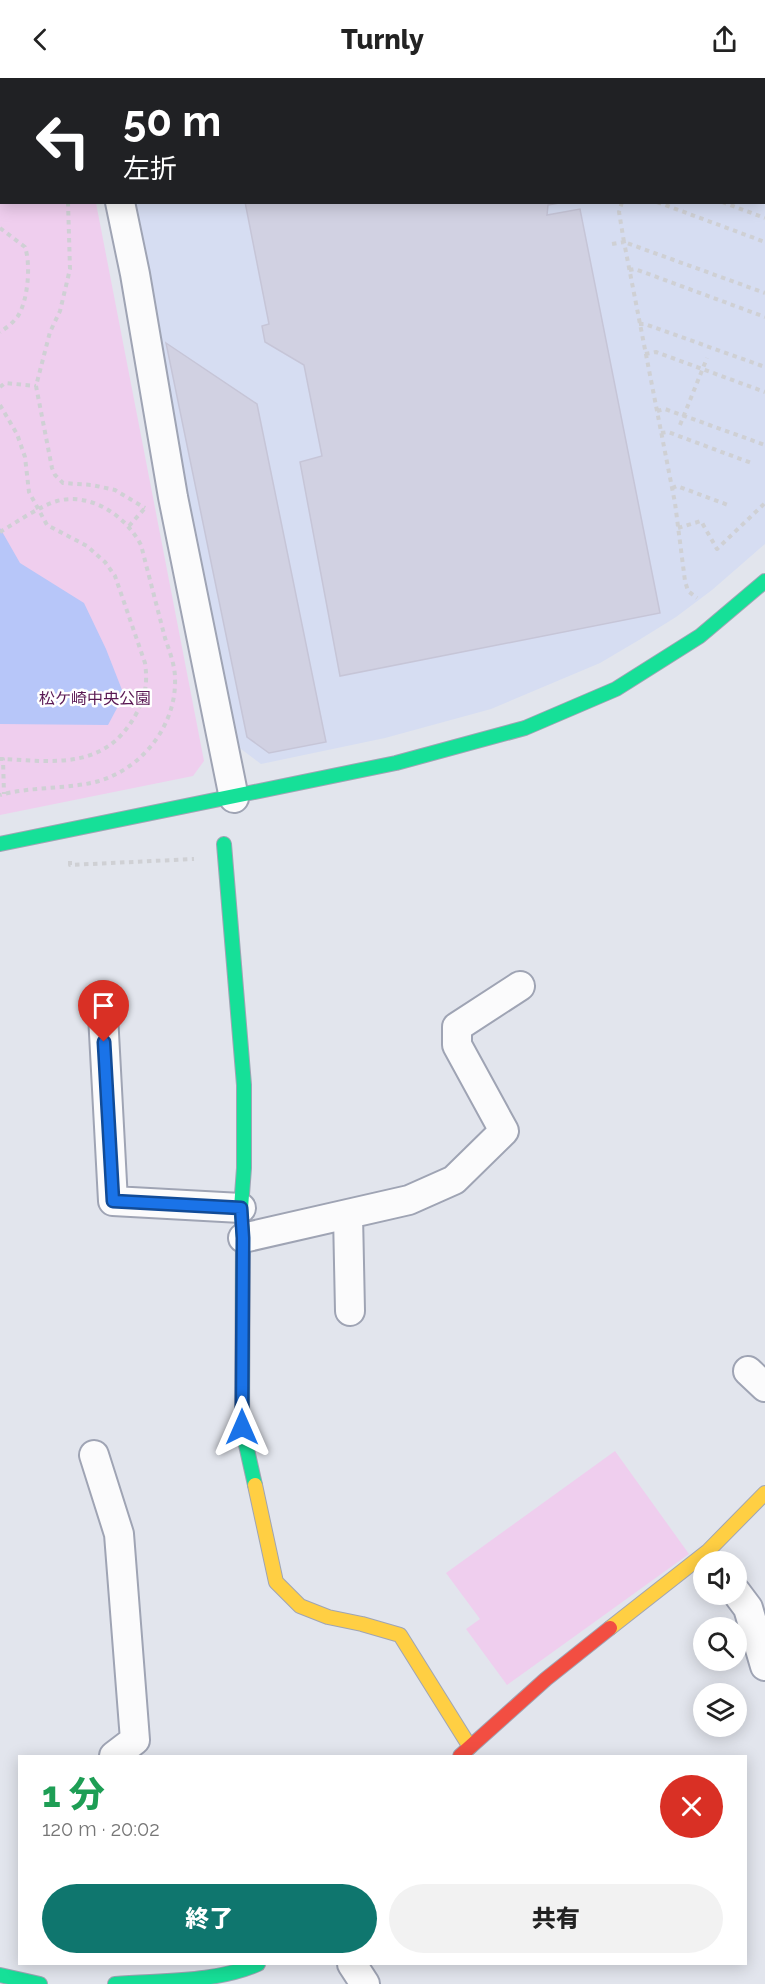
<!DOCTYPE html>
<html lang="ja">
<head>
<meta charset="utf-8">
<style>
  :root { --surface:#fff; --page:#f2f2f2; --text:#222; --muted:#767676; --accent:#0f766e }
  body { margin:0; font-family:Raleway,"Noto Sans JP",sans-serif; background:var(--page); color:var(--text); height:100vh; display:flex; flex-direction:column; font-size:22px; white-space:nowrap }
  * { box-sizing:border-box; margin:0 }
  p { font-size:20px; color:var(--muted) }
  .icon { flex:none; width:33px; height:33px; fill:none; stroke:currentColor; stroke-width:2; stroke-linecap:round; stroke-linejoin:round }
  .map { position:relative; flex:1; overflow:hidden }
  .details { position:absolute; left:18px; top:1677px; width:729px; height:210px; display:flex; flex-direction:column; background:var(--surface); border-radius:0px; box-shadow:0 3px 15px #0003 }
  .details>* { flex:none }
  .guide { position:absolute; left:0px; top:0px; width:765px; height:126px; box-shadow:0 3px 15px #0003; background:#202124; color:#fff; overflow:hidden }
  .buttons { position:absolute; left:693px; top:1473px; display:grid; gap:12px }
  .buttons a { display:grid; place-items:center; width:54px; height:54px; border-radius:50%; background:var(--surface); box-shadow:0 3px 15px #0003; font-size:30px }
  .pin { position:absolute; display:grid; place-items:center; width:51px; height:51px; color:#fff; margin:-62px -26px; border-radius:50% 50% 50% 0; rotate:-45deg; box-shadow:0 0 6px #0007 }
  .pin .icon { rotate:45deg }
  .me { position:absolute; width:66px; margin:-33px; rotate:0deg; stroke-linejoin:round; filter:drop-shadow(0 0 4px #0008) }
  .turn { display:flex; align-items:center; gap:21px; height:126px; padding:0 24px; font-size:27px }
  .turn .icon { width:78px; height:78px; stroke-width:2.5 }
  .turn b { display:block; font-size:42px; line-height:51px }
  .round { display:grid; place-items:center; flex:none; width:63px; height:63px; border-radius:32px; background:var(--page) }
  .head { display:flex; align-items:center; justify-content:space-between; height:102px; padding:0 24px }
  h1 { font-size:36px; font-weight:800; line-height:45px; color:#1e9e55 }
  .action { display:flex; gap:12px; margin-top:auto; padding:12px 24px }
  .action a { flex:1; height:69px; border-radius:36px; background:var(--accent); color:#fff; font-size:24px; font-weight:800; line-height:69px; text-align:center }
  .action a+a { background:var(--page); color:var(--text) }
  header { display:flex; justify-content:space-between; align-items:center; height:78px; padding:0 24px; background:var(--surface); font-size:27px; font-weight:800 }
  .map>svg:first-child { display:block }
</style>
</head>
<body>
<header><svg class="icon" aria-label="back" viewBox="0 0 24 24"><path d="M15 5l-7 7 7 7"/></svg>Turnly<svg class="icon" aria-label="share" viewBox="0 0 24 24"><path d="M12 15V3M7 8l5-5 5 5M5 13v7h14v-7"/></svg></header>
<div class="map">
<svg width="765" height="1906" viewBox="0 0 765 1906">
  <rect width="100%" height="100%" fill="#e2e5ed"/>
  <path fill="#d6ddf2" d="M107,0H765V466L712,512L676,539L639,562L600,585L491,631L385,660L261,686L237,668L131,125L764,124V2H107Z"/>
  <path fill="#efceee" d="M0,0H71L72,1L2,2V124L96,125L204,683L193,698L0,737Z
    M615,1373L689,1476L507,1607L466,1551L480,1541L446,1495Z"/>
  <path fill="#b7c6f9" d="M0,450L20,485L84,525L106,571L124,617L108,647L0,646Z"/>
  <path fill="#d1d1e2" stroke="#c6c5d7" stroke-width="1.5" d="M158,0H602L603,2H158Z
    M245,124H565L548,127L547,137L580,131L660,535L340,598L300,384L322,378L304,287L265,264L262,248L269,246Z
    M166,265L257,326L326,664L269,675L247,659Z"/>
  <g fill="none" stroke-linecap="round" stroke-linejoin="round">
    <defs>
      <path id="lane" d="M764,59L765,54"/>
      <path id="street" d="M94,0V2
        M120,124L135,196L173,419L234,720
        M102,918L113,1123L241,1130
        M348,1137L350,1233
        M243,1160L409,1122L454,1102L504,1053L457,967V949L520,908
        M748,1293L765,1309
        M94,1377L119,1456L135,1662L114,1678
        M736,1514L748,1530L765,1588
        M352,1886L365,1906"/>
      <path id="fast" d="M0,766L396,685L525,650L616,611L700,558L765,503
        M224,766L244,1007V1090L241,1130L243,1160L242,1349L255,1407
        M0,1897L40,1906
        M115,1906C162,1902 214,1905 258,1886"/>
      <path id="slow" d="M255,1407L276,1504L300,1528L328,1539L362,1546L400,1557L470,1669
        M610,1550L708,1473L765,1415"/>
      <path id="jam" d="M460,1678L546,1601L610,1550"/>
    </defs>
    <use href="#lane" stroke="#9fa4b4" stroke-width="16"/>
    <use href="#street" stroke="#9fa4b4" stroke-width="32"/>
    <use href="#fast" stroke="#9fa4b4" stroke-width="16"/>
    <use href="#slow" stroke="#9fa4b4" stroke-width="16"/>
    <use href="#jam" stroke="#9fa4b4" stroke-width="16"/>
    <path stroke="#cfd0d4" stroke-width="4" stroke-dasharray="4.5 4.5" stroke-linecap="butt" d="M31,0V2
      M695,0L699,2
      M639,2V0
      M764,25L765,26
      M68,124L70,191L60,233L50,254L36,308L52,390L55,397L63,405L92,407L115,412L145,430
      M622,124L619,134L624,164L765,215
      M657,124L765,164
      M722,124L765,140
      M0,150L25,169C31,187 28,222 18,238C13,245 6,250 0,254
      M612,166L624,164L675,425L685,503L688,513L697,520
      M629,192L635,191L765,239
      M639,246H645L765,289
      M645,276L656,274L765,314
      M0,309L5,305L36,308
      M0,327L17,356L25,379L29,414L47,447L87,468L105,484L115,498L145,585C148,606 145,620 135,638C105,691 56,684 3,681
      M657,333L665,331L765,367
      M680,347L707,280
      M661,355L668,354L754,386
      M672,410L677,408L728,427
      M129,448L145,430
      M678,450L701,443L717,471L765,425
      M0,454C15,445 42,427 57,423C91,414 126,438 141,467C149,498 157,529 165,560C169,572 175,587 175,600C177,649 139,695 91,705C61,711 29,709 0,717
      M0,681H3L4,716
      M70,783V787L194,781"/>
    <use href="#lane" stroke="#fbfbfc" stroke-width="14"/>
    <use href="#street" stroke="#fbfbfc" stroke-width="28"/>
    <use href="#fast" stroke="#16e098" stroke-width="14"/>
    <use href="#slow" stroke="#ffcf43" stroke-width="14"/>
    <use href="#jam" stroke="#f24e42" stroke-width="14"/>
  </g>
  <g fill="none" stroke-linecap="round" stroke-linejoin="round">
    <defs>
      <path id="route" d="M104,964L113,1123L241,1130L243,1160L242,1349"/>
    </defs>
    <use href="#route" stroke="#114b97" stroke-width="15"/>
    <use href="#route" stroke="#1a73e8" stroke-width="10"/>
  </g>
  <g text-anchor="middle" stroke-width="5" stroke-linejoin="round" paint-order="stroke">
    <g font-size="16" fill="#591853" stroke="#fff">
      <text x="95" y="626">松ケ崎中央公園</text>
    </g>
  </g>
</svg>
<div class="buttons">
<a><svg class="icon" aria-label="sound" viewBox="0 0 24 24"><path d="M4 9h4l5-4v14l-5-4H4zM17 9q2 3 0 6"/></svg></a>
<a><svg class="icon" aria-label="search" viewBox="0 0 24 24"><circle cx="10" cy="10" r="6"/><path d="M15 15l6 6"/></svg></a>
<a><svg class="icon" aria-label="layers" viewBox="0 0 24 24"><path d="M12 4l9 5-9 5-9-5zM3 14l9 5 9-5"/></svg></a>
</div>
<div class="pin" style="left:104px;top:964px;background:#d93025"><svg class="icon" aria-label="arrive" viewBox="0 0 24 24"><path d="M6 21V4h12l-3 4 3 4H6"/></svg></div>
<svg class="me" style="left:242px;top:1349px" viewBox="-20 -20 40 40"><path d="M0-17L14 15 0 8-14 15z" fill="#1a73e8" stroke="#fff" stroke-width="4"/></svg>
<div class="guide">
<div class="turn"><svg class="icon" aria-label="left" viewBox="0 0 24 24"><path d="M17 20v-9H6M10 6l-5 5 5 5"/></svg><div><b>50 m</b>左折</div></div>
</div>
<section class="details">
<div class="head"><div><h1>1 分</h1><p>120 m · 20:02</p></div><a class="round" style="background:#d93025;color:#fff"><svg class="icon" aria-label="close" viewBox="0 0 24 24"><path d="M6 6l12 12M18 6L6 18"/></svg></a></div>
<div class="action"><a>終了</a><a>共有</a></div>
</section>
</div>
</body>
</html>
